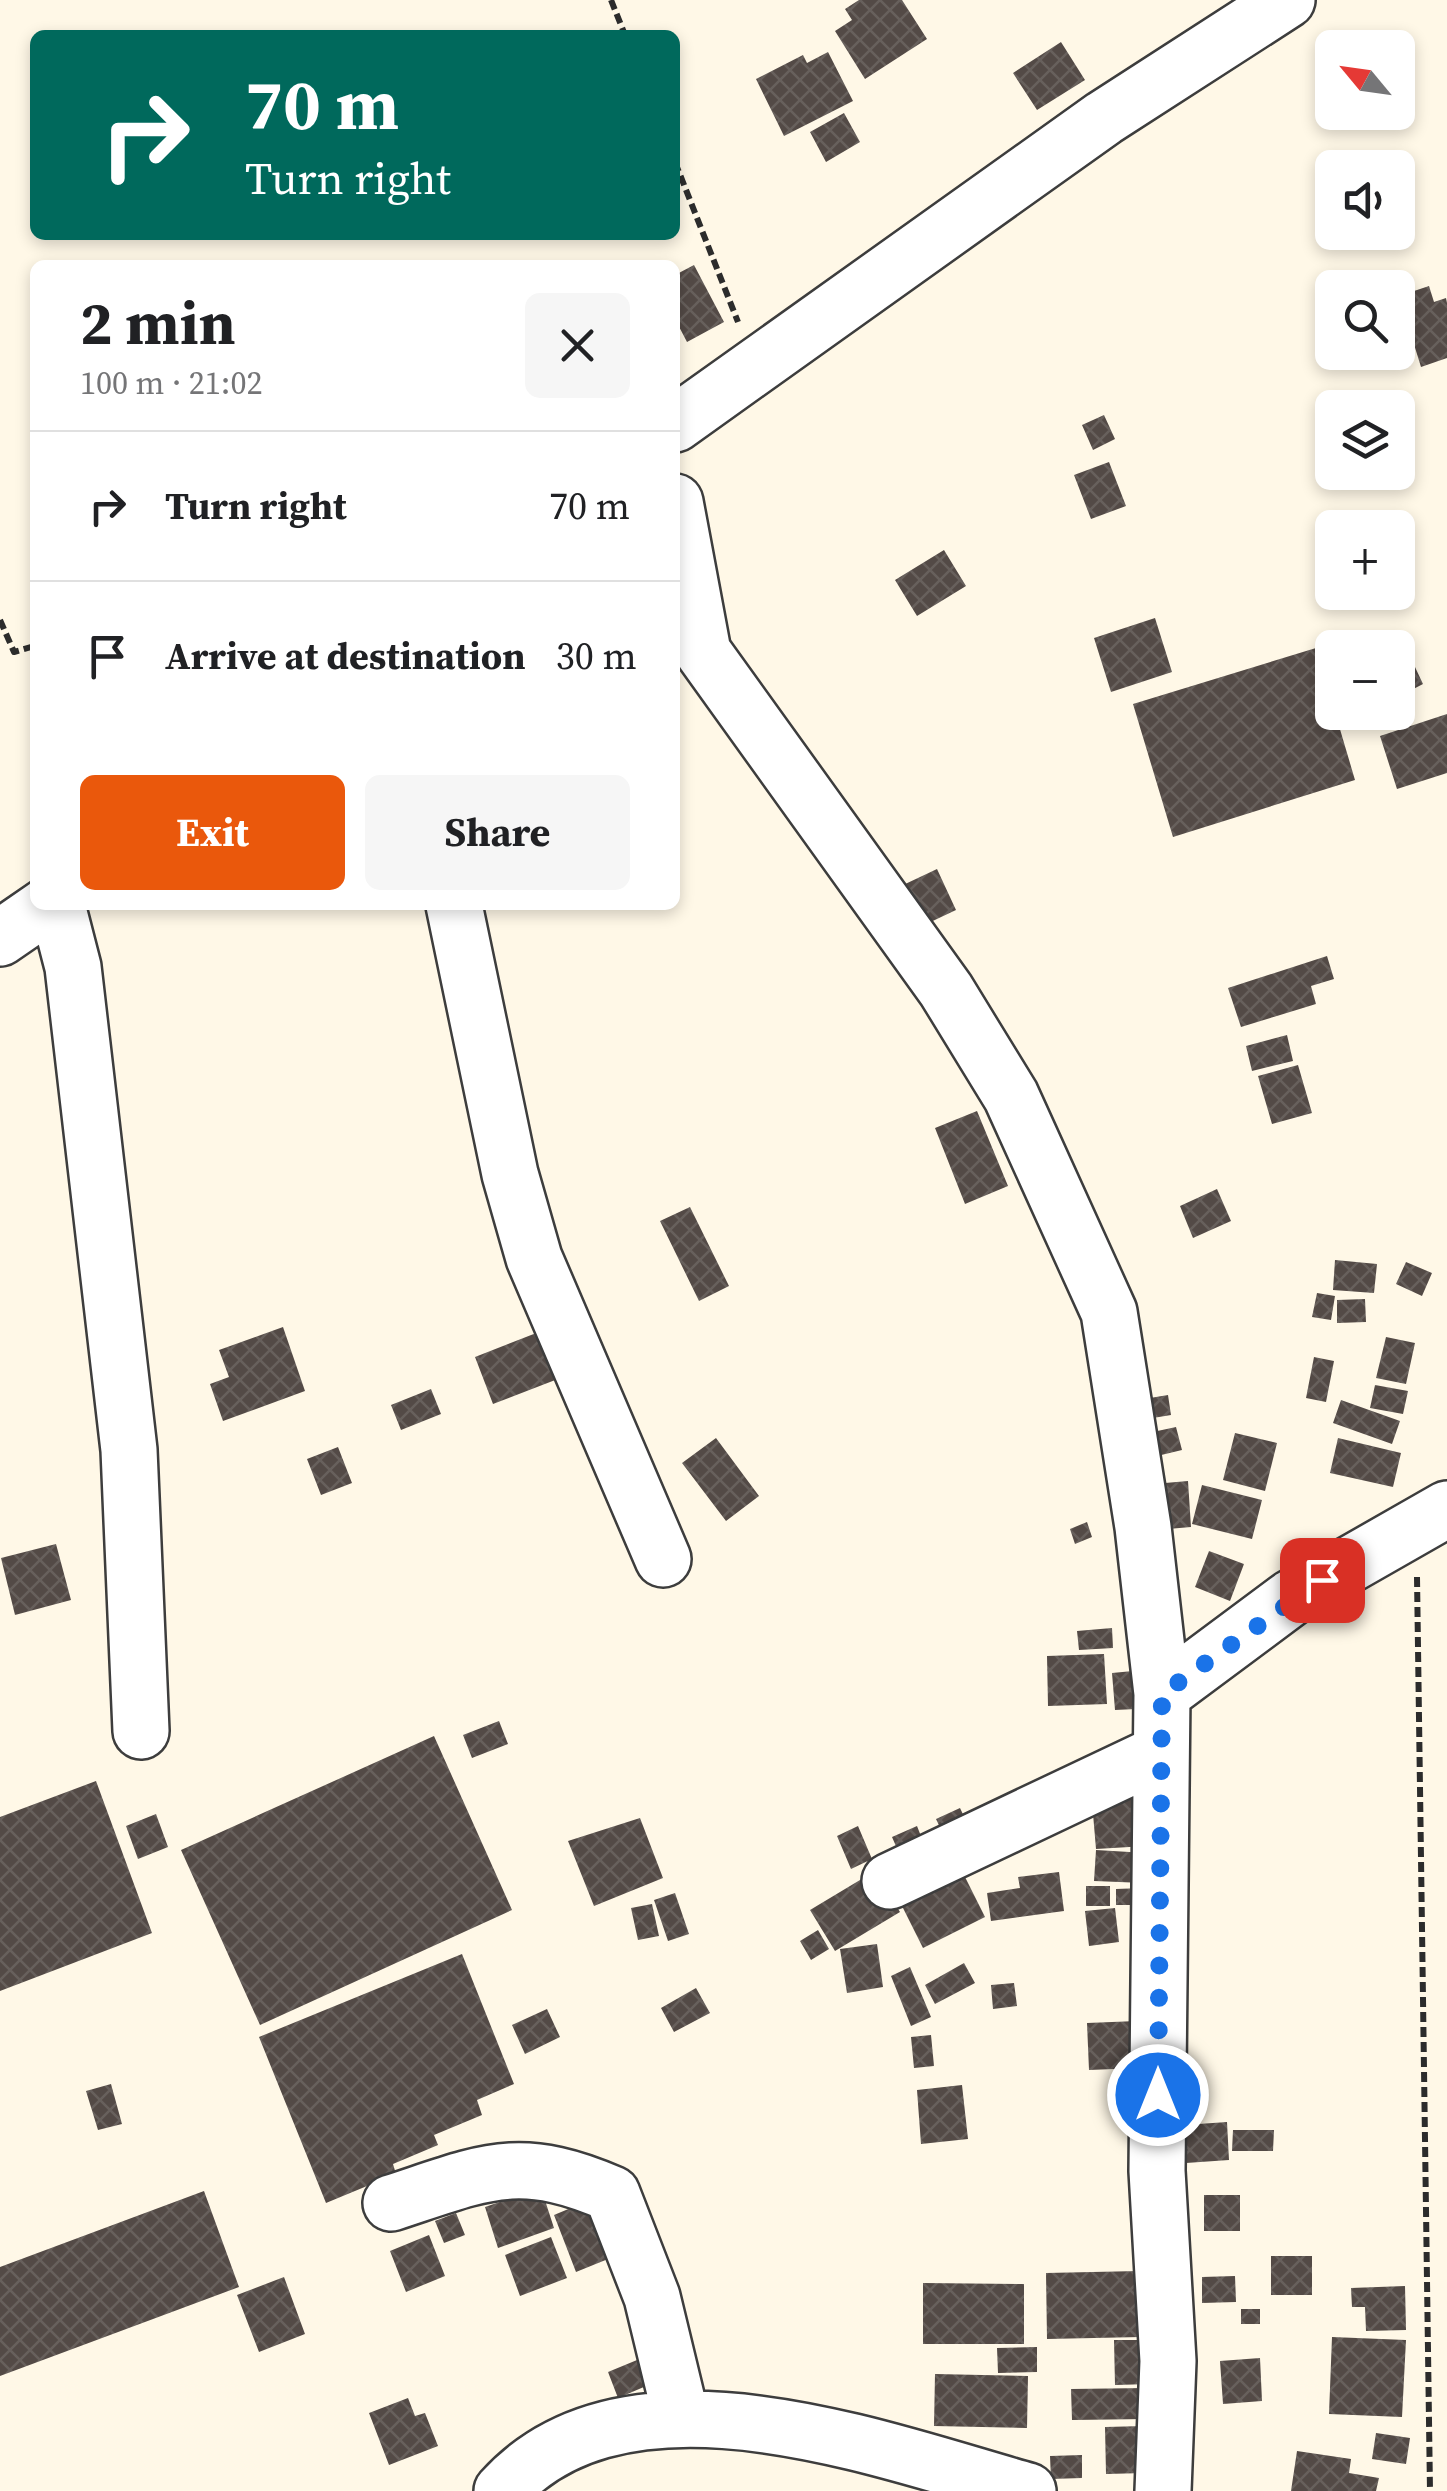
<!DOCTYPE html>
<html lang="en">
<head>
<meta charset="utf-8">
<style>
  :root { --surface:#fff; --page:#f6f6f6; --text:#202124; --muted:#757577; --line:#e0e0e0; --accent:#ea580c }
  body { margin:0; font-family:"Source Serif 4",serif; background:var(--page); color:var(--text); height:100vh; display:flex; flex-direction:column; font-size:38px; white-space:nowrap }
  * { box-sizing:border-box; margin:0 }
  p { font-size:32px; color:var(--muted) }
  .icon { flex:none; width:55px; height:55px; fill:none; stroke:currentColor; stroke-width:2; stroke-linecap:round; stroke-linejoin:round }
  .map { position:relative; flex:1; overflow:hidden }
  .drawer { position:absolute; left:30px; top:260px; width:650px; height:650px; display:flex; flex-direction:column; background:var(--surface); border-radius:15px; box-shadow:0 5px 15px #0003 }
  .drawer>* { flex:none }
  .hud { position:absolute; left:30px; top:30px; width:650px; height:210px; border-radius:15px; box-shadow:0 5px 15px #0003; background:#00695c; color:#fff; overflow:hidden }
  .needle { width:65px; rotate:299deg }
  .fabs { position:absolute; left:1315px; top:30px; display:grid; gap:20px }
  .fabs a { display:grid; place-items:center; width:100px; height:100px; border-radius:15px; background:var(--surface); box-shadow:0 5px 15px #0003; font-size:50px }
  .pin { position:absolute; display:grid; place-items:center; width:85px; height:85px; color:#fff; margin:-42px; border-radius:20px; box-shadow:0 5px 15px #0006 }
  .me { position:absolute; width:110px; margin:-55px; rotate:0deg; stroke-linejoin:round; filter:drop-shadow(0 0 8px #0008) }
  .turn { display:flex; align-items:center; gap:35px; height:210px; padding:0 50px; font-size:45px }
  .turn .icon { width:130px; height:130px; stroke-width:2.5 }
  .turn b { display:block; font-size:70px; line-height:85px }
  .round { display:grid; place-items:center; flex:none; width:105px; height:105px; border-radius:15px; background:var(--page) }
  .head { display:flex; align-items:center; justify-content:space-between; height:170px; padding:0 50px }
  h1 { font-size:60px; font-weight:700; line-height:75px }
  .button { display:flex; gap:20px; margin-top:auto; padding:20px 50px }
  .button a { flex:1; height:115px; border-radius:15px; background:var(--accent); color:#fff; font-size:40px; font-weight:700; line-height:115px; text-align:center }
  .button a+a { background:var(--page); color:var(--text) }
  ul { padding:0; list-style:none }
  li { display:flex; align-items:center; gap:30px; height:150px; padding:0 50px; border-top:2px solid var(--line) }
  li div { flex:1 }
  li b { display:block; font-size:38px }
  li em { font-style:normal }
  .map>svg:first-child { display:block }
</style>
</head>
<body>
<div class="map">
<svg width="1447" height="2491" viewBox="0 0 1447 2491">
  <defs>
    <pattern id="building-cross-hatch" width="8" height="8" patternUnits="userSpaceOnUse" patternTransform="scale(2.5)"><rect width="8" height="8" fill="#534a46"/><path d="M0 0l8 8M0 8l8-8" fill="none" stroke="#67605c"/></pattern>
  </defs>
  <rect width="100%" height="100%" fill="#fff8e7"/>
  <path fill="url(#building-cross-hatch)" d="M859,0H902L927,39L865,79L835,31L852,20L845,9Z
    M1061,42L1085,80L1037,110L1013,73Z
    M828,52L853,101L784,136L756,79L803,55L807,63Z
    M844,113L860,142L826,162L810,132Z
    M694,265L724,322L687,342L675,319V275Z
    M1429,286L1434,302L1446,298L1447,303V358L1421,367L1399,296Z
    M1104,415L1115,439L1093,450L1082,425Z
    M1109,462L1126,506L1091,519L1074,475Z
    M944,550L966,586L917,616L895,580Z
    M1155,618L1172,672L1111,692L1094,638Z
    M1316,648L1355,780L1173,837L1133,704Z
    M1407,650L1423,684L1398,697V654Z
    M1447,714V773L1397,789L1380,736Z
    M937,869L956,910L920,927L901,886Z
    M1327,956L1334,979L1311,986L1316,1004L1241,1027L1228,988Z
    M1287,1035L1293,1061L1252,1071L1246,1046Z
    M1298,1065L1312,1113L1272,1124L1258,1076Z
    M977,1111L1008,1186L965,1204L935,1128Z
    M1217,1189L1231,1221L1193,1238L1180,1206Z
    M690,1207L729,1286L699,1301L660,1221Z
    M1335,1260L1377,1264L1374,1293L1333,1290Z
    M1406,1262L1432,1273L1422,1296L1396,1284Z
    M1317,1293L1335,1296L1331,1320L1312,1317Z
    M1365,1299L1366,1322L1337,1323V1300Z
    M283,1327L305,1391L223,1421L210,1384L229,1377L219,1350Z
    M544,1330L563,1377L493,1404L475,1357Z
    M1386,1337L1415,1343L1406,1384L1376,1378Z
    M1314,1357L1334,1361L1326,1402L1306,1398Z
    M1375,1385L1408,1391L1403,1414L1370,1408Z
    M431,1389L441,1414L401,1430L391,1405Z
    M1168,1395L1171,1415L1153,1418L1150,1398Z
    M1341,1400L1400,1421L1392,1444L1333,1423Z
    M1176,1427L1182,1450L1153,1457L1148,1433Z
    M1235,1433L1277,1443L1265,1491L1223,1480Z
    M716,1438L759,1496L726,1521L682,1463Z
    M1338,1438L1401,1453L1393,1487L1330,1473Z
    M338,1447L352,1483L321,1495L307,1459Z
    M1188,1481L1191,1527L1168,1529L1165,1483Z
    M1202,1485L1262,1500L1252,1539L1192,1524Z
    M1087,1522L1092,1537L1075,1544L1070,1529Z
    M56,1544L71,1600L15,1615L1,1558Z
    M1209,1551L1244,1564L1230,1601L1195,1587Z
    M1354,1590L1359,1614L1331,1620L1326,1596Z
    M1112,1628L1113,1648L1079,1650L1077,1631Z
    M1104,1654L1107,1704L1048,1706L1047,1656Z
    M1133,1671L1136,1709L1115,1710L1112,1673Z
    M499,1721L508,1744L472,1758L463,1735Z
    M434,1736L512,1910L260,2025L181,1850Z
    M96,1781L152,1933L0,1991V1817Z
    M1143,1799L1146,1846L1096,1849L1092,1802Z
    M960,1808L969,1827L945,1838L936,1819Z
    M156,1814L168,1847L138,1859L126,1826Z
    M640,1818L663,1878L594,1906L568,1841Z
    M858,1826L872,1859L851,1869L837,1836Z
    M917,1826L926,1849L902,1860L892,1837Z
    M1096,1850L1146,1853L1144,1883L1094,1881Z
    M956,1859L985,1917L923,1948L894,1890Z
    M875,1871L900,1912L835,1951L810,1910Z
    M1059,1872L1064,1911L991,1921L987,1893L1020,1888L1018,1877Z
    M1086,1886H1110V1906H1086Z
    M1142,1888L1143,1905H1116V1889Z
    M675,1893L689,1934L668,1941L654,1900Z
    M652,1904L659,1936L638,1940L631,1908Z
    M1115,1908L1119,1942L1089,1946L1085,1911Z
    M818,1930L829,1949L811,1960L800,1941Z
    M877,1944L883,1987L847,1993L840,1949Z
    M462,1954L514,2084L477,2100L482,2115L434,2135L438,2145L393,2164L396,2174L326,2203L259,2037Z
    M964,1963L975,1983L935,2004L925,1985Z
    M910,1967L931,2017L911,2026L891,1976Z
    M1014,1983L1017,2006L993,2009L991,1985Z
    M696,1988L710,2013L674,2032L661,2008Z
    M547,2009L560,2037L525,2054L512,2025Z
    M1137,2021L1139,2068L1089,2070L1087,2023Z
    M931,2035L934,2066L914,2068L911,2037Z
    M111,2084L122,2124L98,2130L86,2091Z
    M962,2085L968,2139L921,2144L917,2090Z
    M1227,2122L1229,2160L1186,2163L1184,2125Z
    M1233,2130H1274L1273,2151H1232Z
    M541,2188L554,2228L498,2248L485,2207Z
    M204,2191L239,2287L0,2376V2267Z
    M1204,2195H1240V2231H1204Z
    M590,2200L613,2257L576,2272L554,2215Z
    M456,2213L465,2235L444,2243L435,2221Z
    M429,2235L445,2276L406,2292L390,2251Z
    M551,2237L567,2278L520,2296L505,2255Z
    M1271,2256H1312V2295H1271Z
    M1139,2271L1141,2337L1047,2339L1046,2273Z
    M1235,2276L1236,2302L1202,2303V2277Z
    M284,2277L305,2334L259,2352L237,2295Z
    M923,2283L1024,2284V2344H923Z
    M1405,2286L1406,2330L1366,2331L1365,2307H1352L1351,2288Z
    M1241,2309H1260V2324H1241Z
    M1332,2337L1406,2340L1402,2417L1329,2414Z
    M1114,2340H1151L1152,2384L1115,2385Z
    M1037,2347V2372L998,2373L997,2348Z
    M654,2353L665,2378L618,2398L608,2372Z
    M1260,2358L1262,2401L1223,2404L1220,2361Z
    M935,2374L1028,2376L1027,2428L934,2426Z
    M1145,2388L1146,2419L1072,2420L1071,2389Z
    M408,2398L415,2416L425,2413L438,2446L389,2465L369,2413Z
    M1144,2426L1145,2473L1106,2474L1105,2427Z
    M1376,2433L1410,2438L1406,2464L1372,2459Z
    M1297,2451L1351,2459L1349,2473L1379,2478L1376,2491H1291Z
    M1082,2455V2478L1051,2479L1050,2456Z"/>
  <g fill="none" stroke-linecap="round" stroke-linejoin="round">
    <defs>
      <path id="minor" d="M675,424L1104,118L1287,0
        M675,502L703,652L946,990L1011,1096L1109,1312L1143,1527L1162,1694L1157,2171L1168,2361L1163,2491
        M57,905L73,967L129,1450L141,1731
        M454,905L510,1174L534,1258L663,1559
        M0,938L48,905
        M1162,1694L1291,1598L1447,1509
        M890,1881L1160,1753
        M391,2203C483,2173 518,2153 612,2194L652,2297L681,2417
        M502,2491C626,2353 878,2449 1028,2491"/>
    </defs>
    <use href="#minor" stroke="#3d3d3d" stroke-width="60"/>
    <path stroke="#2c2c2c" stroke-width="6" stroke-dasharray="10 5" stroke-linecap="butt" d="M611,0L625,35
      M675,162L738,322
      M0,620L14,652L35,646
      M1417,1577L1430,2491"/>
    <use href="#minor" stroke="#fff" stroke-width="55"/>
  </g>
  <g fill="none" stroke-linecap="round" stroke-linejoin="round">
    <path stroke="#1a73e8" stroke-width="18" stroke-dasharray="0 32.4" d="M1158,2095L1162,1694L1322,1580"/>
  </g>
</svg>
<div class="fabs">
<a><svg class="needle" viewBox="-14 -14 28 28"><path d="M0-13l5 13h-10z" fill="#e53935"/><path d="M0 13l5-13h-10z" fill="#757577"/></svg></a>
<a><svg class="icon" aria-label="sound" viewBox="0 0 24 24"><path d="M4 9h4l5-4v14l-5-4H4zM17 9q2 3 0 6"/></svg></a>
<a><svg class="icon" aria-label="search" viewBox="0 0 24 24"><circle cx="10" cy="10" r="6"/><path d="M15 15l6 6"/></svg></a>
<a><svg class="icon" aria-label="layers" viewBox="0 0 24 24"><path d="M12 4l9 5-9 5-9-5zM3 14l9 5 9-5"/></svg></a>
<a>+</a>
<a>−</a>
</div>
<div class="pin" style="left:1322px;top:1580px;background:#d93025"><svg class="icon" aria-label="arrive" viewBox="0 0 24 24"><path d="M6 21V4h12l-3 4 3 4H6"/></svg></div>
<svg class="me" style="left:1158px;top:2095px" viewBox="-20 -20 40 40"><circle r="17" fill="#1a73e8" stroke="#fff" stroke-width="3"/><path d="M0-11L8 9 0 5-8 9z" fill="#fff"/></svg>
<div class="hud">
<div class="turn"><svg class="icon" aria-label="right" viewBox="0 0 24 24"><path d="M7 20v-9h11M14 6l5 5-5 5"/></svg><div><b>70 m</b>Turn right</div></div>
</div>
<section class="drawer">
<div class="head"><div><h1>2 min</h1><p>100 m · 21:02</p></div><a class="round"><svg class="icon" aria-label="close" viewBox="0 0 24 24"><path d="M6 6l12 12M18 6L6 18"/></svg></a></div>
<ul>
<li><svg class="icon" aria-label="right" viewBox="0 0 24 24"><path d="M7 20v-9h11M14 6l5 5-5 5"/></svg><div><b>Turn right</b></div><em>70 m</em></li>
<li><svg class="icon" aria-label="arrive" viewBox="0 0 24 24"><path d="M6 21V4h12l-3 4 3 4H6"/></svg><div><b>Arrive at destination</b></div><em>30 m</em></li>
</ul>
<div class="button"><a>Exit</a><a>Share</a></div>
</section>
</div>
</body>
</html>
